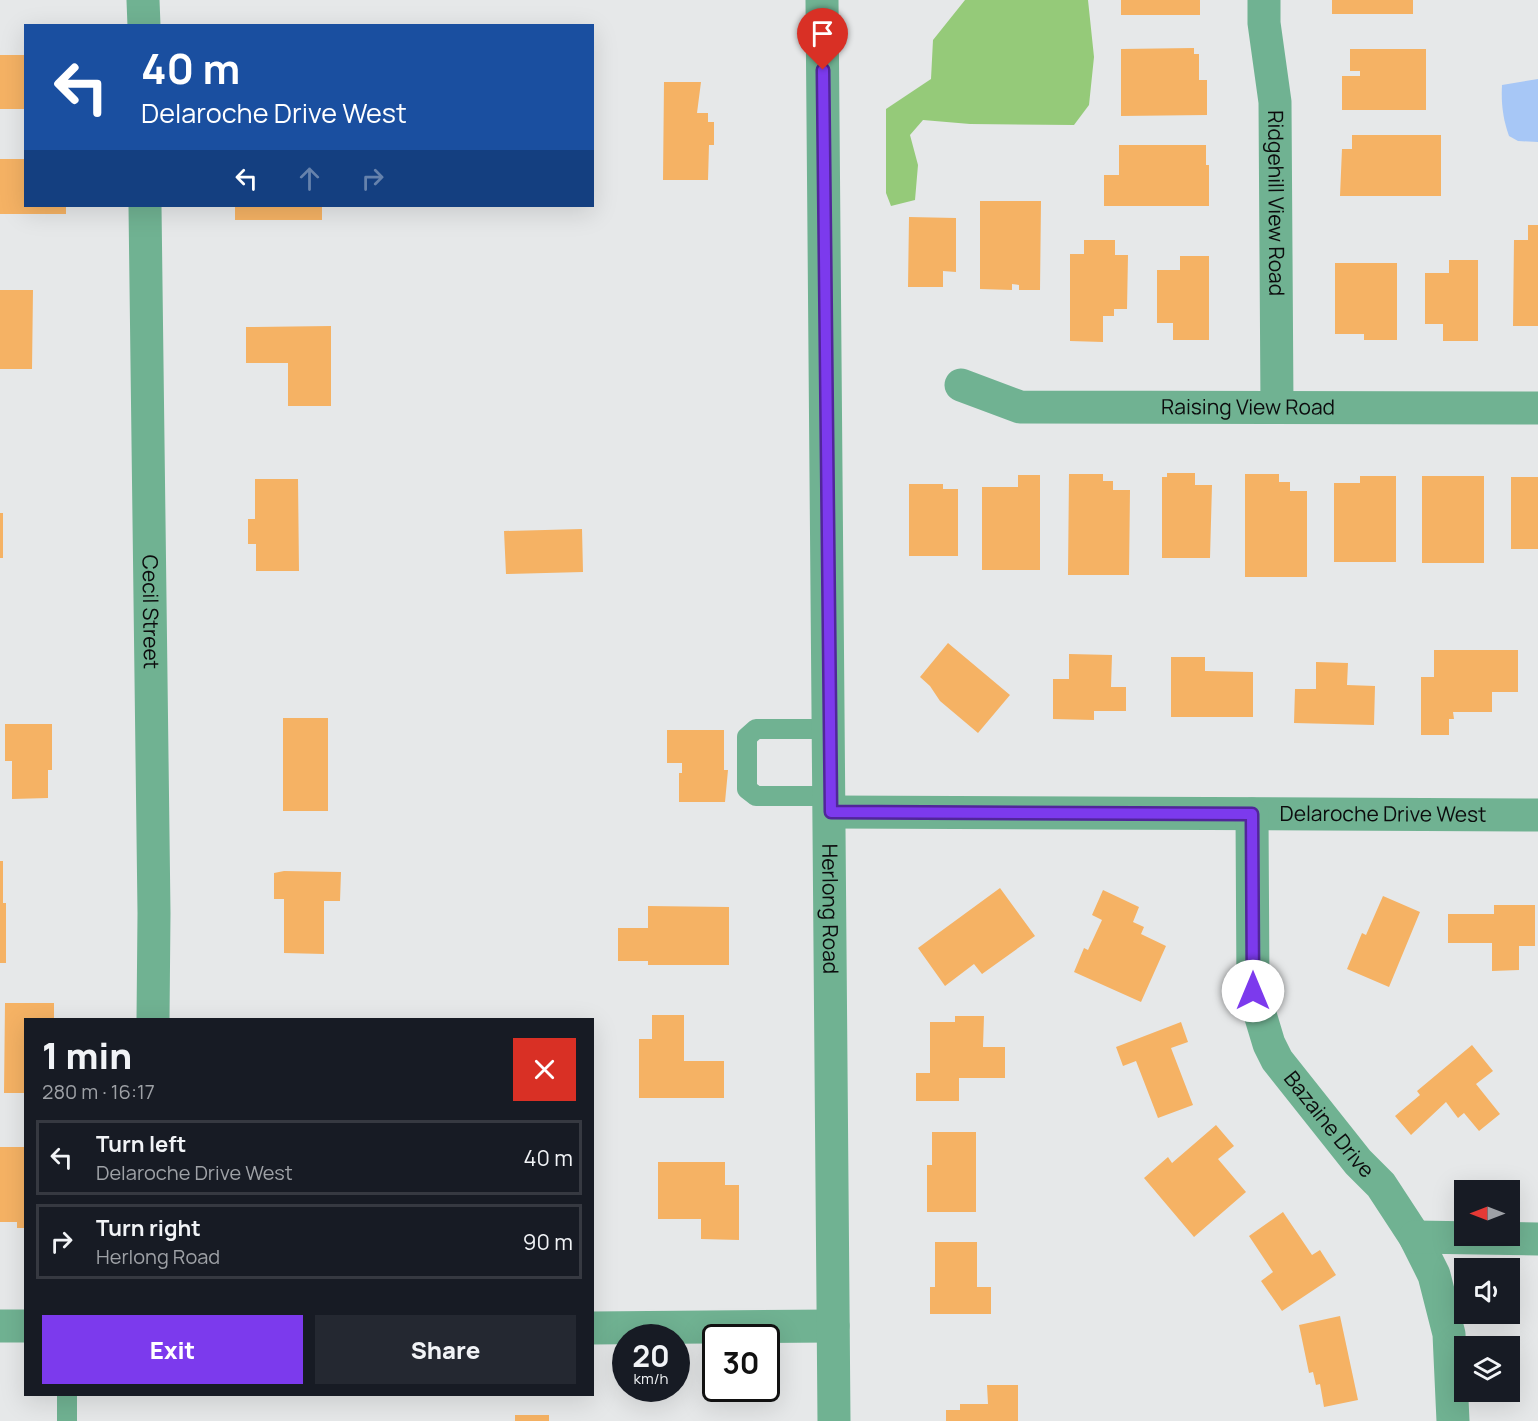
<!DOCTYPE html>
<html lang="en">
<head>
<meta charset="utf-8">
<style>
  :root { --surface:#171b24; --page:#242831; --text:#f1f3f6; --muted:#9ea1a6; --line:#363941; --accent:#7c3aed }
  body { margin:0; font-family:Manrope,sans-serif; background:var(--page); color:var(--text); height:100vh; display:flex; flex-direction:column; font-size:22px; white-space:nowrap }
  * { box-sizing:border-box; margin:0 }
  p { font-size:20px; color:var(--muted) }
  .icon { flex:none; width:33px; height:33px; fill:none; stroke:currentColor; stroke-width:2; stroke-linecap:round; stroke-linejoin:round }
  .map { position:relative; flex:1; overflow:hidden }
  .drawer { position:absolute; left:24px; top:1018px; width:570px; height:378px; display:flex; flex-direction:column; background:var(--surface); border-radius:0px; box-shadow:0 6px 24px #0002 }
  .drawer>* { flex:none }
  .banner { position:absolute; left:24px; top:24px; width:570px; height:183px; border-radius:0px; box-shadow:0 6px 24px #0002; background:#1a4fa0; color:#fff; overflow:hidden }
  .needle { width:39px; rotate:270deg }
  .buttons { position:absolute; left:1454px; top:1180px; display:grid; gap:12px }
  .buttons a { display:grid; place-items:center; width:66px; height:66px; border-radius:0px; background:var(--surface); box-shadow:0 6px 24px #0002; font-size:30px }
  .speed { position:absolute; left:612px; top:1324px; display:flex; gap:12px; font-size:30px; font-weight:700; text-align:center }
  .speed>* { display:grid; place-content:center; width:78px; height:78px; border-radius:50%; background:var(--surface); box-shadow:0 6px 24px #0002; line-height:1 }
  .speed small { font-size:15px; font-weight:400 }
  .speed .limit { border:3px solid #111; border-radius:9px; background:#fff; color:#111 }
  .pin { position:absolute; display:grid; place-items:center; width:51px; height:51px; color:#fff; margin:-62px -26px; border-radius:50% 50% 50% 0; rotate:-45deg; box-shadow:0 0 6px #0007 }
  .pin .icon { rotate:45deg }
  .me { position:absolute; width:66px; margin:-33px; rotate:0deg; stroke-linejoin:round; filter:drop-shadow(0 0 4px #0008) }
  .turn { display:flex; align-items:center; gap:21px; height:126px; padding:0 18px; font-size:27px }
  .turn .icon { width:78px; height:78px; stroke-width:2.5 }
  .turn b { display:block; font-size:42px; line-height:51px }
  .lanes { display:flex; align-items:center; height:57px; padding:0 18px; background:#0003; justify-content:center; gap:30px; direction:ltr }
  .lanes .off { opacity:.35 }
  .round { display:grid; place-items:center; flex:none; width:63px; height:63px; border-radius:0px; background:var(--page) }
  .overview { display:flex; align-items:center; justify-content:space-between; height:102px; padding:0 18px }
  h1 { font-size:36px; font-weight:800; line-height:45px }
  .cta { display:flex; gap:12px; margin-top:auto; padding:12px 18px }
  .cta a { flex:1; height:69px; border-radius:0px; background:var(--accent); color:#fff; font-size:24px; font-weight:800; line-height:69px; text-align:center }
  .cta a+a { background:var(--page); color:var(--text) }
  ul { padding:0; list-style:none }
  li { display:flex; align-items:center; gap:18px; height:75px; margin:0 12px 9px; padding:0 6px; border:3px solid var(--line); border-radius:0px }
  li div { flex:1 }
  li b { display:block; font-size:22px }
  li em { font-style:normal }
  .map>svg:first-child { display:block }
</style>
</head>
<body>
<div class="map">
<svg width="1538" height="1421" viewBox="0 0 1538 1421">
  <rect width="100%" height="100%" fill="#e6e8e9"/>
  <path fill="#95ca79" d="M965,0H1088L1094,57L1089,105L1074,125L970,124L923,120L910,135L918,165L915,200L891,206L886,193V109L931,79L933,40Z"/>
  <path fill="#a7c7f6" d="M1538,79V142L1518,141L1509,136C1503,119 1501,104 1502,85Z"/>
  <path fill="#f5b264" d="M1121,0H1200V15H1121Z
    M1332,0H1413V14H1332Z
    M1194,48V54H1199V80H1207V115L1121,116V49Z
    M1350,49H1426V110H1342V76H1360V71H1350Z
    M0,55H26V109H0Z
    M664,82H701L697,113H708V122H714V145H709L708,180H663Z
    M1352,135H1441V196H1340L1342,149H1352Z
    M1119,145H1206V165H1209V206H1104V175H1119Z
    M0,159H26V206H66V214H0Z
    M980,201H1041L1040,290H1019V285L1012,284V290L980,289Z
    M235,206H322V220H235Z
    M909,217L956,218V272L943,271V287H908Z
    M1528,225H1538V326H1513L1514,240H1528Z
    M1084,240H1115V255H1128L1127,309H1114V316H1103V342L1070,341V254H1084Z
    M1180,256H1209V340H1173V323H1157V270H1180Z
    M1449,260H1478V341H1443V324H1425V273H1449Z
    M1335,263H1397V340H1364V334H1335Z
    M0,290H33L32,369H0Z
    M331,326V406H288V363H246V327Z
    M1167,473H1195V485H1212L1210,558H1162V477H1167Z
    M1069,474H1103V481H1113V490H1130L1129,575H1068Z
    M1245,474H1279V482H1290V491H1307V577H1245Z
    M1018,475H1040V570H982V487H1018Z
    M1360,476H1396V562H1334V483H1360Z
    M1422,476H1484V563H1422Z
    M1511,477H1538V549H1511Z
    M255,479H298L299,571H256V544H248V519H255Z
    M909,484H943V489H958V556H909Z
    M0,513H3V558H0Z
    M582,529L583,572L506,574L504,531Z
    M948,643L1010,695L978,733L940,701L930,686L920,677Z
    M1434,650H1518V692H1492V712H1453L1454,719H1449V735H1421V677H1434Z
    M1069,654L1112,655L1111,687H1126V711H1094V720L1053,719V679H1069Z
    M1171,657H1205V671L1253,672V717H1171Z
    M1316,662L1348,663L1347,685L1375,686L1374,725L1294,723L1295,689H1316Z
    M283,718H328V811H283Z
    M5,724H52V770H48V798L12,799V761H5Z
    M667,730H724V770H728L725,802H679V773H682V763H667Z
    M0,861H3V903H6V963H0Z
    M284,871L341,872L340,901H324V954L284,953V899H274V873Z
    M1000,888L1035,936L982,974L974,964L945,986L918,948Z
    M1103,890L1139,907L1133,922L1144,927L1141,934L1166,946L1141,1002L1074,972L1084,948L1088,950L1102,920L1092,915Z
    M1383,896L1420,912L1389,987L1347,969L1362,933L1366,935Z
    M1494,905H1535V946H1519V970L1492,971V943H1448V914H1494Z
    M648,906L729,907V965H648V961H618V928H648Z
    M5,1003H54V1020H26V1093H4Z
    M652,1015H684V1061H724V1098H639V1039H652Z
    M955,1016H984L983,1047H1005V1078H959V1101H916V1073H930V1022H955Z
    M1181,1022L1188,1042L1171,1048L1193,1105L1158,1118L1136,1061L1123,1066L1116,1047Z
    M1472,1045L1493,1071L1476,1084L1500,1114L1479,1131L1464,1113L1458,1118L1446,1102L1411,1135L1395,1116L1420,1095L1417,1091Z
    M1216,1125L1234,1146L1218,1159L1246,1192L1194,1237L1144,1178L1168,1157L1172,1163Z
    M932,1132H976V1212H927V1165H932Z
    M0,1147H26V1228H17V1222H0Z
    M658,1162H725V1185H739V1240L701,1239V1219H658Z
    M1283,1212L1312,1255L1320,1250L1336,1275L1282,1311L1261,1281L1273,1272L1249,1236Z
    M935,1242H977V1287H991V1314H930V1287H935Z
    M1340,1316L1358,1400L1324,1407L1320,1384L1316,1385L1313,1372L1309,1373L1299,1325Z
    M987,1385H1018V1421H946V1410H960V1404H988Z
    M515,1415H549V1421H515Z"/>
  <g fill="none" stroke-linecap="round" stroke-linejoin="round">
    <path stroke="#70b292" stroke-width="20" d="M830,729H756L747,737V789L756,796H830
      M67,1395V1421"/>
    <g stroke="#70b292" stroke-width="33">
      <path d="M143,0L144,26"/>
      <path id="s1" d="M1264,0V23L1275,102L1277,407"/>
      <path id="s2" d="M145,206L154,913L153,1020"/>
      <path id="s3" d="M961,385L1020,407L1538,408"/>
      <path id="s4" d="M831,812L1538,815"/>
      <path id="s5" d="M1252,814L1253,991L1269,1044L1277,1060L1358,1162L1381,1185L1415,1237L1434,1275L1449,1334L1453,1421"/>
      <path d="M1415,1237L1538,1239"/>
      <path d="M0,1326H26"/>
      <path d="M592,1328L833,1326"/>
    </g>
    <path stroke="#70b292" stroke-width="33" id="s6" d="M822,0L834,1421"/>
  </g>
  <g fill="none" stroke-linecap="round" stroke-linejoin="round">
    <defs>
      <path id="route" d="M823,70L831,812L1252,814L1253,991"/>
    </defs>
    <use href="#route" stroke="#51269a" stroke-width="15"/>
    <use href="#route" stroke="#7c3aed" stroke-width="10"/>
  </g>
  <g text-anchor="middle" stroke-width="4.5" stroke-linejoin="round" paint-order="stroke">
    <g font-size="21" fill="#0c0c0d" stroke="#f4f5f6">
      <text dy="7" stroke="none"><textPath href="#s1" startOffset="204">Ridgehill View Road</textPath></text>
      <text dy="7" stroke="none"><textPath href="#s3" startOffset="291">Raising View Road</textPath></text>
      <text dy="7" stroke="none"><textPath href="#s2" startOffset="406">Cecil Street</textPath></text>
      <text dy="7" stroke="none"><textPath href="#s4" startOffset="552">Delaroche Drive West</textPath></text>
      <text dy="7" stroke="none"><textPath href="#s6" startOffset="909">Herlong Road</textPath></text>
      <text dy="7" stroke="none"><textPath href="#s5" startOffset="333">Bazaine Drive</textPath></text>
    </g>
  </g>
</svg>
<div class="buttons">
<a><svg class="needle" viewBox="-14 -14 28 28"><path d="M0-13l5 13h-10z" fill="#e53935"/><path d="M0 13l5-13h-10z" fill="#9ea1a6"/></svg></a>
<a><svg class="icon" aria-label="sound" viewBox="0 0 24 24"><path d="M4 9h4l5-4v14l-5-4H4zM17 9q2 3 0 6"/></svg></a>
<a><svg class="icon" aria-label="layers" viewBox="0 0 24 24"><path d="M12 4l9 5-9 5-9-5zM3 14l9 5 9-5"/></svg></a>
</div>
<div class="speed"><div>20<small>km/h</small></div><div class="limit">30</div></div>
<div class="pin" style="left:823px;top:70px;background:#d93025"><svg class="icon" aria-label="arrive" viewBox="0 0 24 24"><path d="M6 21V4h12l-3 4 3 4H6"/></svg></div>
<svg class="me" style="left:1253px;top:991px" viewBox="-20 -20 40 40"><circle r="19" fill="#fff"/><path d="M0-13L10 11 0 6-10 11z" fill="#7c3aed"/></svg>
<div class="banner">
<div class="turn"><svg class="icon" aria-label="left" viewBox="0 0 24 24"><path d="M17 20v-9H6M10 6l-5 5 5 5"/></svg><div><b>40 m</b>Delaroche Drive West</div></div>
<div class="lanes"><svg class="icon" aria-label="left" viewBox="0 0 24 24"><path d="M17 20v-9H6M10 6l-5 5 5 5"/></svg><svg class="icon off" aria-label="ahead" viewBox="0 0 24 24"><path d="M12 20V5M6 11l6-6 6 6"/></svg><svg class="icon off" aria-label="right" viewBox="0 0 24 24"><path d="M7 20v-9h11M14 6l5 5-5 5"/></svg></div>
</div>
<section class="drawer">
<div class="overview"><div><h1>1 min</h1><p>280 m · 16:17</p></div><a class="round" style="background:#d93025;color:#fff"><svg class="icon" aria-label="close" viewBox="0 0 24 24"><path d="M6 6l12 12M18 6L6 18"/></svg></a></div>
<ul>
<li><svg class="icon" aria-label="left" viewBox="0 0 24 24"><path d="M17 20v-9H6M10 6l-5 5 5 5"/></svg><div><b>Turn left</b><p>Delaroche Drive West</p></div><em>40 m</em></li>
<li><svg class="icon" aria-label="right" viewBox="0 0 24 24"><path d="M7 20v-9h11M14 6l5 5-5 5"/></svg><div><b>Turn right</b><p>Herlong Road</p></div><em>90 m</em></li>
</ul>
<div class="cta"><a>Exit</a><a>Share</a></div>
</section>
</div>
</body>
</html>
